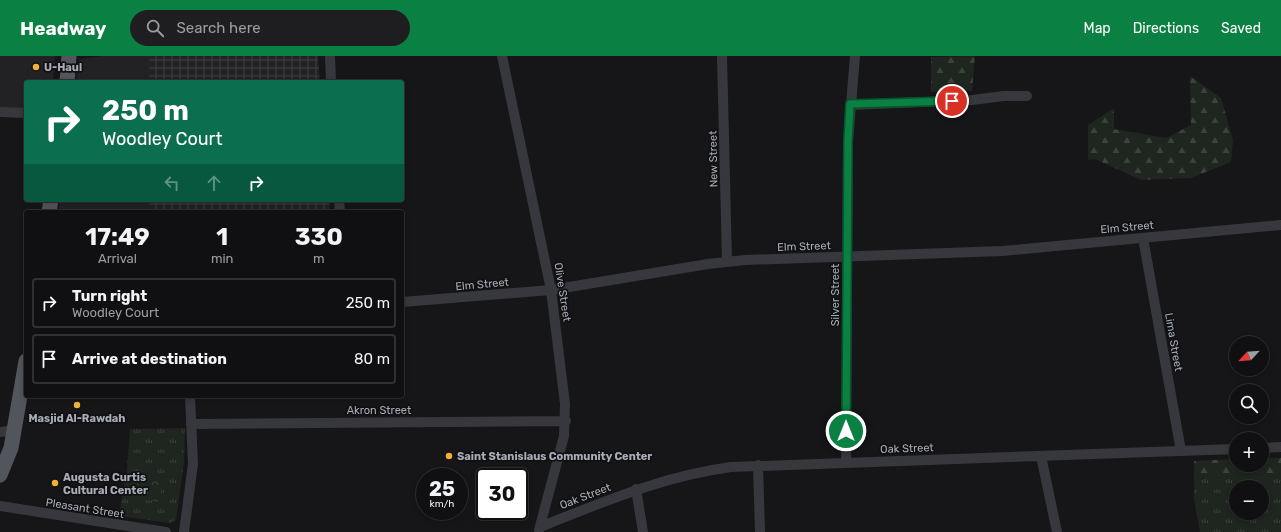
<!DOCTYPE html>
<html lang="en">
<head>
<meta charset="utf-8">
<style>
  :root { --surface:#101012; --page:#1e1e20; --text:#f1f3f6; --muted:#9c9d9f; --line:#303032; --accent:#0b8043 }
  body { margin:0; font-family:Rubik,sans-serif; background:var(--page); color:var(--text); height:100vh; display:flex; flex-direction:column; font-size:15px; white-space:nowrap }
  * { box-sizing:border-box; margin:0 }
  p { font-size:13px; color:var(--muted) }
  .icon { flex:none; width:22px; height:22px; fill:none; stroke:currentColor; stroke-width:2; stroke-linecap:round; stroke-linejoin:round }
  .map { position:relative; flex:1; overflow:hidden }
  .drawer { position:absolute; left:24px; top:154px; width:380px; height:188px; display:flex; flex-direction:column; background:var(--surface); border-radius:4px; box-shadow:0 2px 6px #0003,0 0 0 1px var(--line) }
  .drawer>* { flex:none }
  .hud { position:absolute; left:24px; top:24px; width:380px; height:122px; border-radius:4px; box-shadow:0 2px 6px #0003,0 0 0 1px var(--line); background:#0b6e4f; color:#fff; overflow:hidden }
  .needle { width:26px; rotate:244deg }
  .buttons { position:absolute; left:1229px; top:280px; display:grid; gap:8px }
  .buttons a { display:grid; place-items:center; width:40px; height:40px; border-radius:50%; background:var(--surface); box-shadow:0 2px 6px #0003,0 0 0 1px var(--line); font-size:20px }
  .speed { position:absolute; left:416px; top:412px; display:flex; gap:8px; font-size:20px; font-weight:700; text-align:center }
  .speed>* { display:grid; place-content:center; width:52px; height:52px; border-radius:50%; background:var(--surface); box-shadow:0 2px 6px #0003,0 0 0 1px var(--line); line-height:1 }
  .speed small { font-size:10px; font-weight:400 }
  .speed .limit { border:2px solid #111; border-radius:6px; background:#fff; color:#111 }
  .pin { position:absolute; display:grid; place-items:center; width:34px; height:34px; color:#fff; margin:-17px; border:2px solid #fff; border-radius:50%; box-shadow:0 1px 4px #0007 }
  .me { position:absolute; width:44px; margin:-22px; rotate:0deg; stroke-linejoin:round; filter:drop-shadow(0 0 3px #0008) }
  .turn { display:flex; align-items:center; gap:14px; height:84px; padding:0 12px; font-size:18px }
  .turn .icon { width:52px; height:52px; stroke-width:2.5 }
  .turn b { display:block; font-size:28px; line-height:34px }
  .lanes { display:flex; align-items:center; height:38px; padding:0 12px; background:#0003; justify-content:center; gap:20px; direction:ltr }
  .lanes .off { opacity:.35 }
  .eta { display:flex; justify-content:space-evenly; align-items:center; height:68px; text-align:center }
  .eta b { font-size:24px; font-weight:700; line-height:28px }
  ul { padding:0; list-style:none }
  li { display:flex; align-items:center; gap:12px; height:50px; margin:0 8px 6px; padding:0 4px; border:2px solid var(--line); border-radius:4px }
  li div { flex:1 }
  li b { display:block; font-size:15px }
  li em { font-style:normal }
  header { display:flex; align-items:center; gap:24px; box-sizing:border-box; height:56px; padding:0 20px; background:var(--accent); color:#fff }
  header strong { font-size:19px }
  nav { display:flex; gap:22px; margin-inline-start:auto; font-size:14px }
  .search { width:280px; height:36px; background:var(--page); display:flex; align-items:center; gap:10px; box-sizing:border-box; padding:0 14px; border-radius:22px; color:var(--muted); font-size:15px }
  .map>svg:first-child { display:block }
</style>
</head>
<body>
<header>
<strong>Headway</strong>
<div class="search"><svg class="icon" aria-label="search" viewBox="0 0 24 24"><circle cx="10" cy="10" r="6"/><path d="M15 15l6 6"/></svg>Search here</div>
<nav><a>Map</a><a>Directions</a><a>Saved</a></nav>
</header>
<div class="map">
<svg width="1281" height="476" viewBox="0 0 1281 476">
  <defs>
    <pattern id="industrial-grid" width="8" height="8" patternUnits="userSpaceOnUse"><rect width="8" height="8" fill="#222225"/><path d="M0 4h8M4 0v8" fill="none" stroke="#3f3f43"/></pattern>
    <pattern id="grass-tufts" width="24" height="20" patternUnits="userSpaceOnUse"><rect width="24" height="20" fill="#1e261f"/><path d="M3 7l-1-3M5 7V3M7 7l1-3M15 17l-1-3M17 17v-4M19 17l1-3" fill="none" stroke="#3c433d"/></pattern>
    <pattern id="forest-firs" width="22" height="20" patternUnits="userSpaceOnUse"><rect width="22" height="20" fill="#1e261f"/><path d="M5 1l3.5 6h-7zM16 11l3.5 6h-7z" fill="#3c433d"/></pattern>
    <pattern id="park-crowns" width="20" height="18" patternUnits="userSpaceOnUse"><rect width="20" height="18" fill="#1e261f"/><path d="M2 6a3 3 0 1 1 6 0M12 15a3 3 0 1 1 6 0" fill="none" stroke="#3c433d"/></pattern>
  </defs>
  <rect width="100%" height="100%" fill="#161618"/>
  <path fill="#222225" d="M0,0H55L53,26H26V55H0Z
    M103,0H149V26H76L79,3Z
    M60,144H150V156H58Z"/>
  <path fill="url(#industrial-grid)" d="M149,0H318L320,26H149Z
    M150,144H329L330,156H150Z"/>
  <path fill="url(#grass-tufts)" fill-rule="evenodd" d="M185,372L184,406L176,464L170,467L119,460L127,413L130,373Z
    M1281,417V476H1200L1194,443V423ZM1236,431H1262V457H1236Z"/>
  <path fill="url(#forest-firs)" d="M975,0L972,35L931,36V1Z
    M1190,20L1221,42L1233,84L1231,106L1191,122L1141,124L1095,103L1088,104V69L1114,52V73L1166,82L1191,69Z
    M1262,402H1281V417L1194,423V405L1236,403V409H1262Z"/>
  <path fill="url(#park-crowns)" d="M139,419L163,423L159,446L135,441Z"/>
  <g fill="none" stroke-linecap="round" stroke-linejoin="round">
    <path stroke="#37383d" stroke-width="10" d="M330,0L331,26
      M502,0L551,234L565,348L564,380L539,474
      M722,0L727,205
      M850,49L972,44L1004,40H1027
      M0,56L26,57
      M339,144L340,156
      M1143,182L1181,395
      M402,246L551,234L708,208L745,204L1003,195L1281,169
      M191,368L566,365
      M0,376L15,374
      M1262,392L1281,391
      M1041,400L1057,476
      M846,406L848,85L855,0
      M758,409L760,476
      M636,433L643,476
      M0,450L166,476
      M540,471C603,446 663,420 731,411L1236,393
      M184,476L193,408L190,340"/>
    <path stroke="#53555c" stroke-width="15" d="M67,26L69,0
      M49,156L51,144
      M0,419L11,392L26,305"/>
  </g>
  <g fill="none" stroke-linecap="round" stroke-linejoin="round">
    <defs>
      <path id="route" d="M846,375L848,85L850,48L952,45"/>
    </defs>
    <use href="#route" stroke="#07532c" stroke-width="10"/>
    <use href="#route" stroke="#0b8043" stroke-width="7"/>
  </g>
  <g fill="#f2b134" stroke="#111113" stroke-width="1.5">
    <circle cx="36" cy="11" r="4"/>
    <circle cx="77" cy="349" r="4"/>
    <circle cx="449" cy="400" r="4"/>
    <circle cx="55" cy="427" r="4"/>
  </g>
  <g text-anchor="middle" stroke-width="3.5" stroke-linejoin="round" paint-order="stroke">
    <g font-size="11" font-weight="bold" fill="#a8adb8" stroke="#111113" text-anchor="start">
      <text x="44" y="15">U-Haul</text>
      <text x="77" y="366" text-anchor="middle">Masjid Al-Rawdah</text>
      <text x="457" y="404">Saint Stanislaus Community Center</text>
      <text x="63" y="425">Augusta Curtis<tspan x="63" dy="13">Cultural Center</tspan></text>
    </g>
    <g font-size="11" fill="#a8adb8" stroke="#111113">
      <text transform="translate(713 103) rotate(-91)" y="4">New Street</text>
      <text transform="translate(1127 171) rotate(-5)" y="4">Elm Street</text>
      <text transform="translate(804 190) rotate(-2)" y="4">Elm Street</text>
      <text transform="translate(482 228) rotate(-5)" y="4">Elm Street</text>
      <text transform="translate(563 236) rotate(81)" y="4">Olive Street</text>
      <text transform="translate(835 239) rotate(-90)" y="4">Silver Street</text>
      <text transform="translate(1174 286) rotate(80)" y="4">Lima Street</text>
      <text x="379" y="358">Akron Street</text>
      <text transform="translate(907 392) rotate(-2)" y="4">Oak Street</text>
      <text transform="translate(585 440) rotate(-21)" y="4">Oak Street</text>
      <text transform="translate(85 452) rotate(9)" y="4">Pleasant Street</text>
    </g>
  </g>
</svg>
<div class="buttons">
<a><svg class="needle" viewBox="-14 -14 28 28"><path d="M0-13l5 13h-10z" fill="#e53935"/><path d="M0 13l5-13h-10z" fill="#9c9d9f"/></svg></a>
<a><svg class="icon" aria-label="search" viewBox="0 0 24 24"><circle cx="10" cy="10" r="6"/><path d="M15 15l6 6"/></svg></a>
<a>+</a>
<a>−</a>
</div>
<div class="speed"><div>25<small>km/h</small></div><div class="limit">30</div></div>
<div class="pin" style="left:952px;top:45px;background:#d93025"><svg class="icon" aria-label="arrive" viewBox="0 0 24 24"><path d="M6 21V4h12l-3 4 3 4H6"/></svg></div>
<svg class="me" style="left:846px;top:375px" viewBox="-20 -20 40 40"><circle r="17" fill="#0b8043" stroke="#fff" stroke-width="3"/><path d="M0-11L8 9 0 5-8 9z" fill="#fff"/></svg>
<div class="hud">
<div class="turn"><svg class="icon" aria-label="right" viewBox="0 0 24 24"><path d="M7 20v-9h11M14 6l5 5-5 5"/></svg><div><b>250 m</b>Woodley Court</div></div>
<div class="lanes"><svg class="icon off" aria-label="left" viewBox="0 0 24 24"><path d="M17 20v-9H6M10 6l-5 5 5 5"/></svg><svg class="icon off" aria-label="ahead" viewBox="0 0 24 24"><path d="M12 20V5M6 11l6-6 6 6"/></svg><svg class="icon" aria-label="right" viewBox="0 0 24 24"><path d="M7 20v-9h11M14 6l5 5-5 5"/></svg></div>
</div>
<section class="drawer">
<div class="eta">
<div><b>17:49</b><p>Arrival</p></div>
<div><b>1</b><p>min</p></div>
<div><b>330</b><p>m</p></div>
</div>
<ul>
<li><svg class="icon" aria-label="right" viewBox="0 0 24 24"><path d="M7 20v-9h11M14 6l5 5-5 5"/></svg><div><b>Turn right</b><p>Woodley Court</p></div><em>250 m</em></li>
<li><svg class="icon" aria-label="arrive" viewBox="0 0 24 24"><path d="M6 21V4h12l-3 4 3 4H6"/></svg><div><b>Arrive at destination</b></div><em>80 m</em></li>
</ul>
</section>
</div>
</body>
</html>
